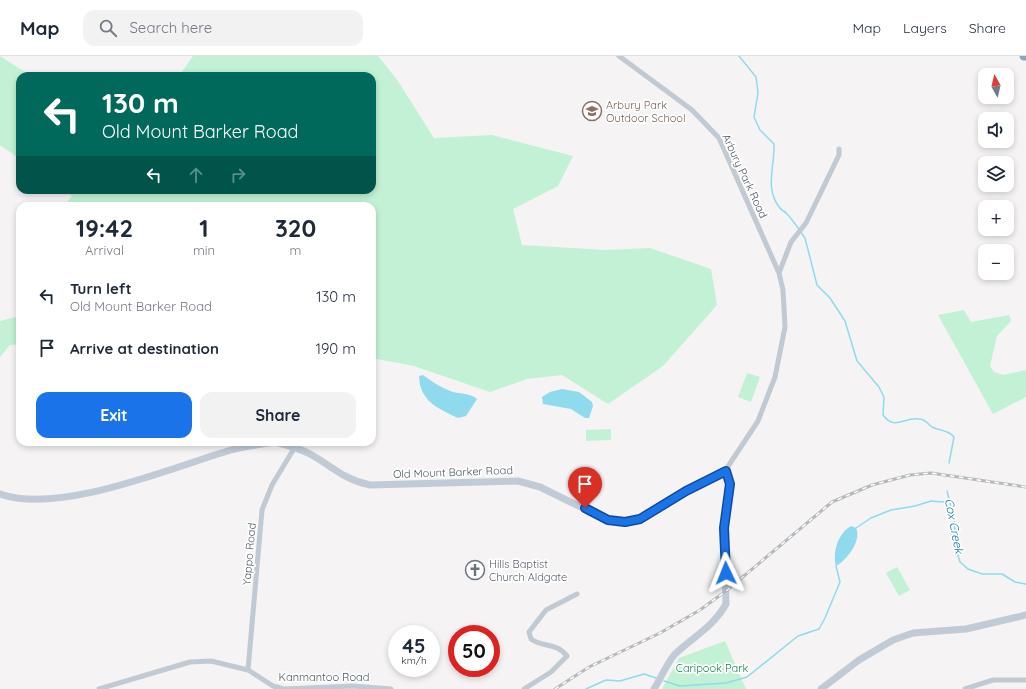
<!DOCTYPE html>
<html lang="en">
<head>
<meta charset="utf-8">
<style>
  :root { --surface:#fff; --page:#f2f2f3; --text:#1f2937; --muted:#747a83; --line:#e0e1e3; --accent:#1a73e8 }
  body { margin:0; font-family:Quicksand,sans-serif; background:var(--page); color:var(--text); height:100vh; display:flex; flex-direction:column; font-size:15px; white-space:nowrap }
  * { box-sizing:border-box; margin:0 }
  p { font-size:13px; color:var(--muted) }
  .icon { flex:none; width:22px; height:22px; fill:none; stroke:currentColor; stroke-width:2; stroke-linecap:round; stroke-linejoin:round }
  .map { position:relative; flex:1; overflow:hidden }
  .panel { position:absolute; left:16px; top:146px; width:360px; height:244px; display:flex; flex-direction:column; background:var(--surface); border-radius:12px; box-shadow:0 2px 6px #0003 }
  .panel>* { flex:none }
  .hud { position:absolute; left:16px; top:16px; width:360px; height:122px; border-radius:12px; box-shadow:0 2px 6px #0003; background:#00695c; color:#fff; overflow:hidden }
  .needle { width:26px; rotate:352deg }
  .buttons { position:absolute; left:978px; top:12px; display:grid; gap:8px }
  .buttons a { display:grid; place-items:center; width:36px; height:36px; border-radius:8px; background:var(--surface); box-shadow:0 2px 6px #0003; font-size:20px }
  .speed { position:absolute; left:388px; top:569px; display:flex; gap:8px; font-size:20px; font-weight:700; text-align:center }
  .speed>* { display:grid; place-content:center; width:52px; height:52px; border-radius:50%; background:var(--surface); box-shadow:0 2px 6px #0003; line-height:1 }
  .speed small { font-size:10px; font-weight:400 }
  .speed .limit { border:6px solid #d22; background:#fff; color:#111 }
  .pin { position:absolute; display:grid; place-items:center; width:34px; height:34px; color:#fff; margin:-41px -17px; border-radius:50% 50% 50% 0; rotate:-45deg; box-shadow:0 0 4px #0007 }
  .pin .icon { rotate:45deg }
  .me { position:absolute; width:44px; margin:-22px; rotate:358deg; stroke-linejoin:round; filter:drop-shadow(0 0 3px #0008) }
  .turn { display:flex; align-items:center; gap:14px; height:84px; padding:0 20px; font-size:18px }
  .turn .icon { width:52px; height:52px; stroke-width:2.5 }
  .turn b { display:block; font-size:28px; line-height:34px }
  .lanes { display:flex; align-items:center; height:38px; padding:0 20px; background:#0003; justify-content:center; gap:20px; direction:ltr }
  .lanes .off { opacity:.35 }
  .eta { display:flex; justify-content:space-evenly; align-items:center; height:68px; text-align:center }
  .eta b { font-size:24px; font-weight:700; line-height:28px }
  .action { display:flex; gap:8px; margin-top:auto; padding:8px 20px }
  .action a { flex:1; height:46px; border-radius:12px; background:var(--accent); color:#fff; font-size:16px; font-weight:700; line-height:46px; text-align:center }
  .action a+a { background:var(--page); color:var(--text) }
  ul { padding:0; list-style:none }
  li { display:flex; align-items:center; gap:12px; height:52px; padding:0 20px }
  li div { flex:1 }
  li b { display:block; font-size:15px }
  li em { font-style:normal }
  header { display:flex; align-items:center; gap:24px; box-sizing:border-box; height:56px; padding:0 20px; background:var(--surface); border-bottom:1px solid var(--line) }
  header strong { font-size:19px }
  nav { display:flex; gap:22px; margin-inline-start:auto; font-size:14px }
  .search { width:280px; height:36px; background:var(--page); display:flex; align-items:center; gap:10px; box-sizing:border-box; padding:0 14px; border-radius:12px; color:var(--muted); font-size:15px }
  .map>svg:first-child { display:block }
</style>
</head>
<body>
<header>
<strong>Map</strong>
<div class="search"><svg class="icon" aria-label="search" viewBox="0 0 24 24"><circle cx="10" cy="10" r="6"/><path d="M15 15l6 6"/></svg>Search here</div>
<nav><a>Map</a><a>Layers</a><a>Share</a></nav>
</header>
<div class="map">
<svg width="1026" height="633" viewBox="0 0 1026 633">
  <rect width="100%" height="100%" fill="#f5f3f3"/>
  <path fill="#c3f1d5" d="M0,0L31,20H20V103L0,89Z
    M193,0H378L398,25L434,82L492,79L573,100L558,130L513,153L522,189L606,194L650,192L711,213L717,249L663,310L608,348L562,319L527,323L490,336L414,310L372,302V150H64L72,140L64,134H372V20H179Z
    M964,254L971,266L1009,259L1011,265L997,280L990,310L994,316L1003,319L1026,314V341L993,358L938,259Z
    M20,260V288L10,289L0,301V265Z
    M747,317L760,321L751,346L738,341Z
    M611,373V384L586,385V374Z
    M897,511L910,534L899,540L886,517Z
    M725,585L746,633H662L679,602Z"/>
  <path fill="#90daee" d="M423,319C432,326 442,332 453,336C461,338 470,337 477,343L466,360L458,362C438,352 420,346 419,320Z
    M562,333L579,336L592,346L593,350L589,362H585L571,353L543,348L542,341L550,336Z
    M851,470L856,472C862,484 847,504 836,510C832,497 838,477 851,470Z"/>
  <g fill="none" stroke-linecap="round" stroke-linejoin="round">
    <path stroke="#90daee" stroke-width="1.5" d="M739,0L756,21L758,37L754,61L760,74L774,88C775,110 764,133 780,152C782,155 785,155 787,158C791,162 795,168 799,173
      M801,176L805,182L817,229L830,242L845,265L857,305L879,331L884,341L883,359C895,375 903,361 919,363C925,363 928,368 932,371C940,375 949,374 954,381L949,407
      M947,435L954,464L956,493L960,506L968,513L982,518H1002L1015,526L1026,528
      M856,472L871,462L891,454L915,450L931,445L943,446L949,443
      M664,625L680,630L726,627L747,621L798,580L819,573L825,562L840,526L836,510
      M586,633L606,624L620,625L644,618L656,622"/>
    <path stroke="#c1cad2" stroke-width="5" d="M619,0L692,54L719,82L779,217
      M725,415L758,365L775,321L785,271L783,234L779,217L791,186L806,167L839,99V93
      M248,614L262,454L272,429L295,391
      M99,633L190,606L211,605L248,614L273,630L284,633L353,630L391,633
      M524,633L551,616L567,600C556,586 544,592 531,583L529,576L546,554L577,538
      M965,633L993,624H1026"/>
    <path stroke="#c1cbd6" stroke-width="7" d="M275,386C287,389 299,392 310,398C332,410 344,424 370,429L518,425L540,431L607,464L625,466L640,463L686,435L725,415L730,428L724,472L726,548C714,570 693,581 675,598C667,607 661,622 654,633
      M0,438C60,459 170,412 231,394C244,390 259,389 273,386
      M821,633L859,604L893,584L913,577L966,573L1026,559"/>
    <path stroke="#8ba5c1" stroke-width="9" d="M1024,0H1026"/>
    <defs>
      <path id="rail" d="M555,633L589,611L660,577L700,554L726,535L832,446L872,429L910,419L931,417L1026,431"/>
    </defs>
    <use href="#rail" stroke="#b5b8bd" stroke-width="3"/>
    <use href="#rail" stroke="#fff" stroke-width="1.5" stroke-dasharray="4.5" stroke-linecap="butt"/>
  </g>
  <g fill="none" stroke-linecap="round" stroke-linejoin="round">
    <defs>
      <path id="route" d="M585,452L608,464L625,466L640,463L686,435L726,415L730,428L724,472L726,517"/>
    </defs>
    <use href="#route" stroke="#114b97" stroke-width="10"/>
    <use href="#route" stroke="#1a73e8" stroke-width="7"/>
  </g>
  <defs>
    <symbol id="school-ring" viewBox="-11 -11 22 22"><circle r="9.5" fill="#fff" stroke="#8d6e63" stroke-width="1.5"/><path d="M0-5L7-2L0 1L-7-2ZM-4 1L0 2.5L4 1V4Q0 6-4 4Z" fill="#8d6e63"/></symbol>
    <symbol id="church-ring" viewBox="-11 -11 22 22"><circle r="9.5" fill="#fff" stroke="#6b7280" stroke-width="1.5"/><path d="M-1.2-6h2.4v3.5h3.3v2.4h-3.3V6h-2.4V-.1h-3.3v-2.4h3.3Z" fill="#6b7280"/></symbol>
  </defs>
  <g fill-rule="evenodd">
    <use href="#school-ring" x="581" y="44" width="22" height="22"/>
    <use href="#church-ring" x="464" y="503" width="22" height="22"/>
  </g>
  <g text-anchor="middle" stroke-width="3.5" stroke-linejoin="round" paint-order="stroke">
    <g font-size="11" fill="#785e54" stroke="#fff" text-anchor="start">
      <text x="606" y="53">Arbury Park<tspan x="606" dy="13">Outdoor School</tspan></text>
    </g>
    <g font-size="11" fill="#4a5661" stroke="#fff">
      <text transform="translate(745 120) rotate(65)" y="4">Arbury Park Road</text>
      <text transform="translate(453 416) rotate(-2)" y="4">Old Mount Barker Road</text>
      <text transform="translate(249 498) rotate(-85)" y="4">Yappo Road</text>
      <text x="324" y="625">Kanmantoo Road</text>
    </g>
    <g font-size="11" fill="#5b616d" stroke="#fff" text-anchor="start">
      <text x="489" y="512">Hills Baptist<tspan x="489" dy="13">Church Aldgate</tspan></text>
    </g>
    <g font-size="11" fill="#17864f" stroke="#fff">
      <text x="712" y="616">Caripook Park</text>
    </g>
    <g font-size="12" font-style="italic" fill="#0c7c9b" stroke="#fff">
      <text transform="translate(954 470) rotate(79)" y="4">Cox Creek</text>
    </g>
  </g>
</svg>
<div class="buttons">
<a><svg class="needle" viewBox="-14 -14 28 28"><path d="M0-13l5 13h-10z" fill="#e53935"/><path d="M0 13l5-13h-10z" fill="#747a83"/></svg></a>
<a><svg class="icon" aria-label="sound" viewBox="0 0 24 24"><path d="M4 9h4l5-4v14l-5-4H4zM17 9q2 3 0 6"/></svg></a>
<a><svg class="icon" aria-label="layers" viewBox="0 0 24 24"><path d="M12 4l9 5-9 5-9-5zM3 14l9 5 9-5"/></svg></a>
<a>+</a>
<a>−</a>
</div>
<div class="speed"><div>45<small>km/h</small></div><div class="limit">50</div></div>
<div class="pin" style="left:585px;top:452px;background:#d93025"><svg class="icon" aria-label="arrive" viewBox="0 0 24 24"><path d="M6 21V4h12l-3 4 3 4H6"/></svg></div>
<svg class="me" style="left:726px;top:517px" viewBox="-20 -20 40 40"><path d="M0-17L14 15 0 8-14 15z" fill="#1a73e8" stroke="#fff" stroke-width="4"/></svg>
<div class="hud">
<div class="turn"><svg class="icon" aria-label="left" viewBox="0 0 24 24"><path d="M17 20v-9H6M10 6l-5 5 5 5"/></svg><div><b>130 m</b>Old Mount Barker Road</div></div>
<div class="lanes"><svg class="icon" aria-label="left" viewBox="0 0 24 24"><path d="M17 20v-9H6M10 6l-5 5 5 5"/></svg><svg class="icon off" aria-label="ahead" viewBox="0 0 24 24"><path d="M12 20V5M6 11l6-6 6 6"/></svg><svg class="icon off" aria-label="right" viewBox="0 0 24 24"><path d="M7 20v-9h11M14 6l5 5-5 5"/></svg></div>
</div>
<section class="panel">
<div class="eta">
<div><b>19:42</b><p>Arrival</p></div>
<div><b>1</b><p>min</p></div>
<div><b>320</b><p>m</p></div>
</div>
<ul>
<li><svg class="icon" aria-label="left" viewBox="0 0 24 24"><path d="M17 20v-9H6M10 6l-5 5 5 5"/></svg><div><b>Turn left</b><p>Old Mount Barker Road</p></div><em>130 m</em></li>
<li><svg class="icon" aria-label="arrive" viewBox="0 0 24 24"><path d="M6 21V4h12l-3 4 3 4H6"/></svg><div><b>Arrive at destination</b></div><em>190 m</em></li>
</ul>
<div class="action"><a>Exit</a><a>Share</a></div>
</section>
</div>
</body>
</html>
